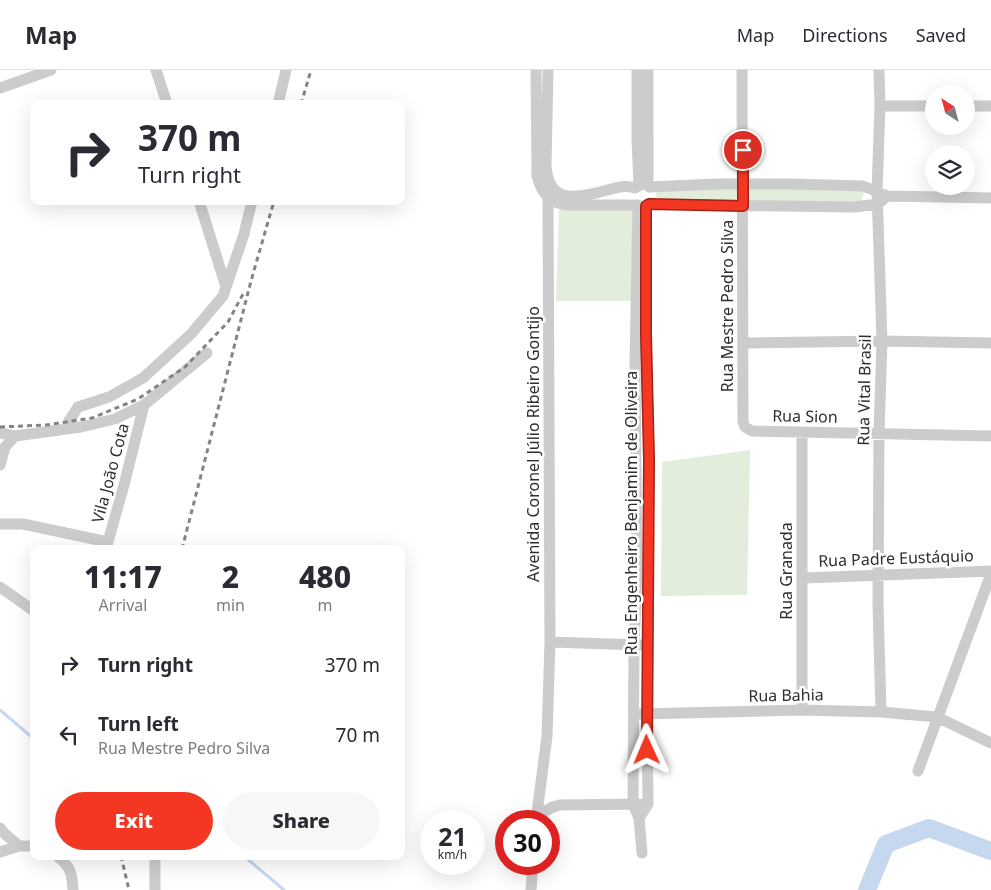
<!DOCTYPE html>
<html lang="en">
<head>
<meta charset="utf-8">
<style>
  :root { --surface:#fff; --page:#f7f7f7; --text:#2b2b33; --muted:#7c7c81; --line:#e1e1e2; --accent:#f33723 }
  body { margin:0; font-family:"Noto Sans",sans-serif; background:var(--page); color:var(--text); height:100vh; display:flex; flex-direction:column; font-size:19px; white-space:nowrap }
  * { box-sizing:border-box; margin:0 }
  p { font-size:16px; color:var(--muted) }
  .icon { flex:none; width:28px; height:28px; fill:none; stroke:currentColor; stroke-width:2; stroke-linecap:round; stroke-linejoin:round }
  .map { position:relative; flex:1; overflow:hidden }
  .drawer { position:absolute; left:30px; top:475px; width:375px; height:315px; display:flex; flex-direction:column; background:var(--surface); border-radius:10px; box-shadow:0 5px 20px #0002 }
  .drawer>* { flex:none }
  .top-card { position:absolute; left:30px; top:30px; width:375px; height:105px; border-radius:10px; box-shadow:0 5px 20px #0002; background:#fff; color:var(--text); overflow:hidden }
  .needle { width:32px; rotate:324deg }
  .buttons { position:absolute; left:925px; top:15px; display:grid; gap:10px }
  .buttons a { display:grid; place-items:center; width:50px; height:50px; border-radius:50%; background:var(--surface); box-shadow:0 5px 20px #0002; font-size:25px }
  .speed { position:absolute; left:420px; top:740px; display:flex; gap:10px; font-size:25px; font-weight:700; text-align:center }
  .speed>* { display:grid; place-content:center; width:65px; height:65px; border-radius:50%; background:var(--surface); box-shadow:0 5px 20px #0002; line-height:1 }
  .speed small { font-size:12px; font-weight:400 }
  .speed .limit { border:8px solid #d22; background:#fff; color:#111 }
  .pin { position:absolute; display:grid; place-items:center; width:42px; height:42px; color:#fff; margin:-21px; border:2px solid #fff; border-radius:50%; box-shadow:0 1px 5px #0007 }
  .me { position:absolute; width:55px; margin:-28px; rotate:359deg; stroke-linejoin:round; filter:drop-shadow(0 0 4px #0008) }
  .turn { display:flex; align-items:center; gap:18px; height:105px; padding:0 25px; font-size:22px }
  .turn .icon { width:65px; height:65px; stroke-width:2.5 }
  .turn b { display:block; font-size:35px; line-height:42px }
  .eta { display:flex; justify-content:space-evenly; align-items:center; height:85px; text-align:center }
  .eta b { font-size:30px; font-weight:800; line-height:35px }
  .primary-button { display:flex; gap:10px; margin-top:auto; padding:10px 25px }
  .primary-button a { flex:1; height:58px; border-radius:30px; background:var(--accent); color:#fff; font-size:20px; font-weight:800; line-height:58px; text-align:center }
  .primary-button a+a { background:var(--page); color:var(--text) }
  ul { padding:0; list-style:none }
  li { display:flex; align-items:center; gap:15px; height:70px; padding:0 25px }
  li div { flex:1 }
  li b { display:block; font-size:19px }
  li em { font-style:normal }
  header { display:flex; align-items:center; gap:30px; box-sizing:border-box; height:70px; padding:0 25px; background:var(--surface); border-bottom:1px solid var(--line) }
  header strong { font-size:24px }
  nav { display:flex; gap:28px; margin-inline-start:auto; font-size:18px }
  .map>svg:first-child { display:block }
</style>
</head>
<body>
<header>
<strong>Map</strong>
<nav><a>Map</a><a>Directions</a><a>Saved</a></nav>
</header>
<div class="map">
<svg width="991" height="820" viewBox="0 0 991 820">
  <rect width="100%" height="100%" fill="#fff"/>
  <path fill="#e2eddb" d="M746,115L866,118L860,133L745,132Z
    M655,118H738L736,132L657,131Z
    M634,138L633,231H556L559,140Z
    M750,380L747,525L661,526L662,392Z"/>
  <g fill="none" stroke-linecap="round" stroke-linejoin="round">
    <path stroke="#c6d8ef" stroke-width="3" d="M0,640L34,669
      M244,786L284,820"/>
    <path stroke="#c6d8ef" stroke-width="18" d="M867,820L886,774L929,758L991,781"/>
    <path stroke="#ccc" stroke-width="11" d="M156,0L167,34
      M536,0L537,106C541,122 549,133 566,135H637
      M548,0L546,96C549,132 571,129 600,122C613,119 623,114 635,118
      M637,0V69L639,116
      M742,0L743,352L745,357L752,361L991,366
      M879,0L880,36L877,121L882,271L879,364L878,534L881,642
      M0,18L51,0
      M278,34L286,0
      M880,36H934
      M966,36H991
      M648,116V0
      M649,117L717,114H791L863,116L888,126L991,128
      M199,131L226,217
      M649,134L855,137L877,134L883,130
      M638,135L635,296L637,503L634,575L633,734L639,748L642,783
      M743,273L882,271L991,273
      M67,359L69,351L78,337L109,327L143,308L191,264L223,226L244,164L252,131
      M0,363L15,366L81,357L115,349L144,335L207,283
      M802,363V640
      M0,395L5,377L15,366
      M0,454H23L108,472
      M106,479L124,415L144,335
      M803,508L991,501
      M0,517L34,541
      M550,572L641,575
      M641,644L802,640L881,642L937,647L991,673
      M918,701L991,504
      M639,748L648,734L647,644L649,390L646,264V136
      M536,749C543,742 550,737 560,735L640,734
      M536,751L547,666L550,572L548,128L550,116
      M0,758L5,764L19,776
      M0,782L19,776H34
      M57,786C71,797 72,803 73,820
      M155,820V786
      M531,820L533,794"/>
    <path stroke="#848484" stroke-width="3" stroke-dasharray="5 4" stroke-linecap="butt" d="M301,34L311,0
      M0,357L46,355L92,348L138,329L185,297L228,252L243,224
      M182,479L251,211L274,131
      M121,786L129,820"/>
  </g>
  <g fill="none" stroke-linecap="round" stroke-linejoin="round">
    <defs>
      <path id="route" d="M647,680L649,390L646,264V136L649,134L743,136V80"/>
    </defs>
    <use href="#route" stroke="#9e2417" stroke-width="12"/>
    <use href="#route" stroke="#f33723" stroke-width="9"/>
  </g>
  <g text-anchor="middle" stroke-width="5" stroke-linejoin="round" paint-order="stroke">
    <g font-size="16" fill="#2f2f2f" stroke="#fff">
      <text transform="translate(727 236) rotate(-90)" y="6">Rua Mestre Pedro Silva</text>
      <text transform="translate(864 320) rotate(-89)" y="6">Rua Vital Brasil</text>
      <text transform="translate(805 346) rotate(1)" y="6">Rua Sion</text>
      <text transform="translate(533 374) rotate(-90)" y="6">Avenida Coronel Júlio Ribeiro Gontijo</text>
      <text transform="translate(110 403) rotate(-75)" y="6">Vila João Cota</text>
      <text transform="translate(631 443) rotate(-90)" y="6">Rua Engenheiro Benjamim de Oliveira</text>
      <text transform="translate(896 488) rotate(-2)" y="6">Rua Padre Eustáquio</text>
      <text transform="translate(786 501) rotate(-90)" y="6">Rua Granada</text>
      <text transform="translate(786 625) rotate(-1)" y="6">Rua Bahia</text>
    </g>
  </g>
</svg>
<div class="buttons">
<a><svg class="needle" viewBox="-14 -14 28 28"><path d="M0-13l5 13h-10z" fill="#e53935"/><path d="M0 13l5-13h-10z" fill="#7c7c81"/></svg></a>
<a><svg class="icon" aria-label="layers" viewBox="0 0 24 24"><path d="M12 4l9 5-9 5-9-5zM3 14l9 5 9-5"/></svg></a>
</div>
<div class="speed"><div>21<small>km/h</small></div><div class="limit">30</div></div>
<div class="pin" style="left:743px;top:80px;background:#d93025"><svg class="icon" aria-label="arrive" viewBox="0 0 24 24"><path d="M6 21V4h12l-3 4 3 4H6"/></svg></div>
<svg class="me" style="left:647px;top:680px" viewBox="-20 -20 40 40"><path d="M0-17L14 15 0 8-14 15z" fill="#f33723" stroke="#fff" stroke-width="4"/></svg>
<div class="top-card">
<div class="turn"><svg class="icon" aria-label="right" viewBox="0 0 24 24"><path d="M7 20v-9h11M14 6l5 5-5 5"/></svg><div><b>370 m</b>Turn right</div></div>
</div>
<section class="drawer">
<div class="eta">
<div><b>11:17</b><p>Arrival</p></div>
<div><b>2</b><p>min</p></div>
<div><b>480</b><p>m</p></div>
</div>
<ul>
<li><svg class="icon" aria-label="right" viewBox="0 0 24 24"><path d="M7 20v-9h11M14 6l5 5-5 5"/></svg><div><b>Turn right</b></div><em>370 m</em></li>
<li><svg class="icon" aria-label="left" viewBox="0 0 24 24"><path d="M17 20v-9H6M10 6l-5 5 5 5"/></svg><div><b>Turn left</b><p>Rua Mestre Pedro Silva</p></div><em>70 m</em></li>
</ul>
<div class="primary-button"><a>Exit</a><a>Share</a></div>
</section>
</div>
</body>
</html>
